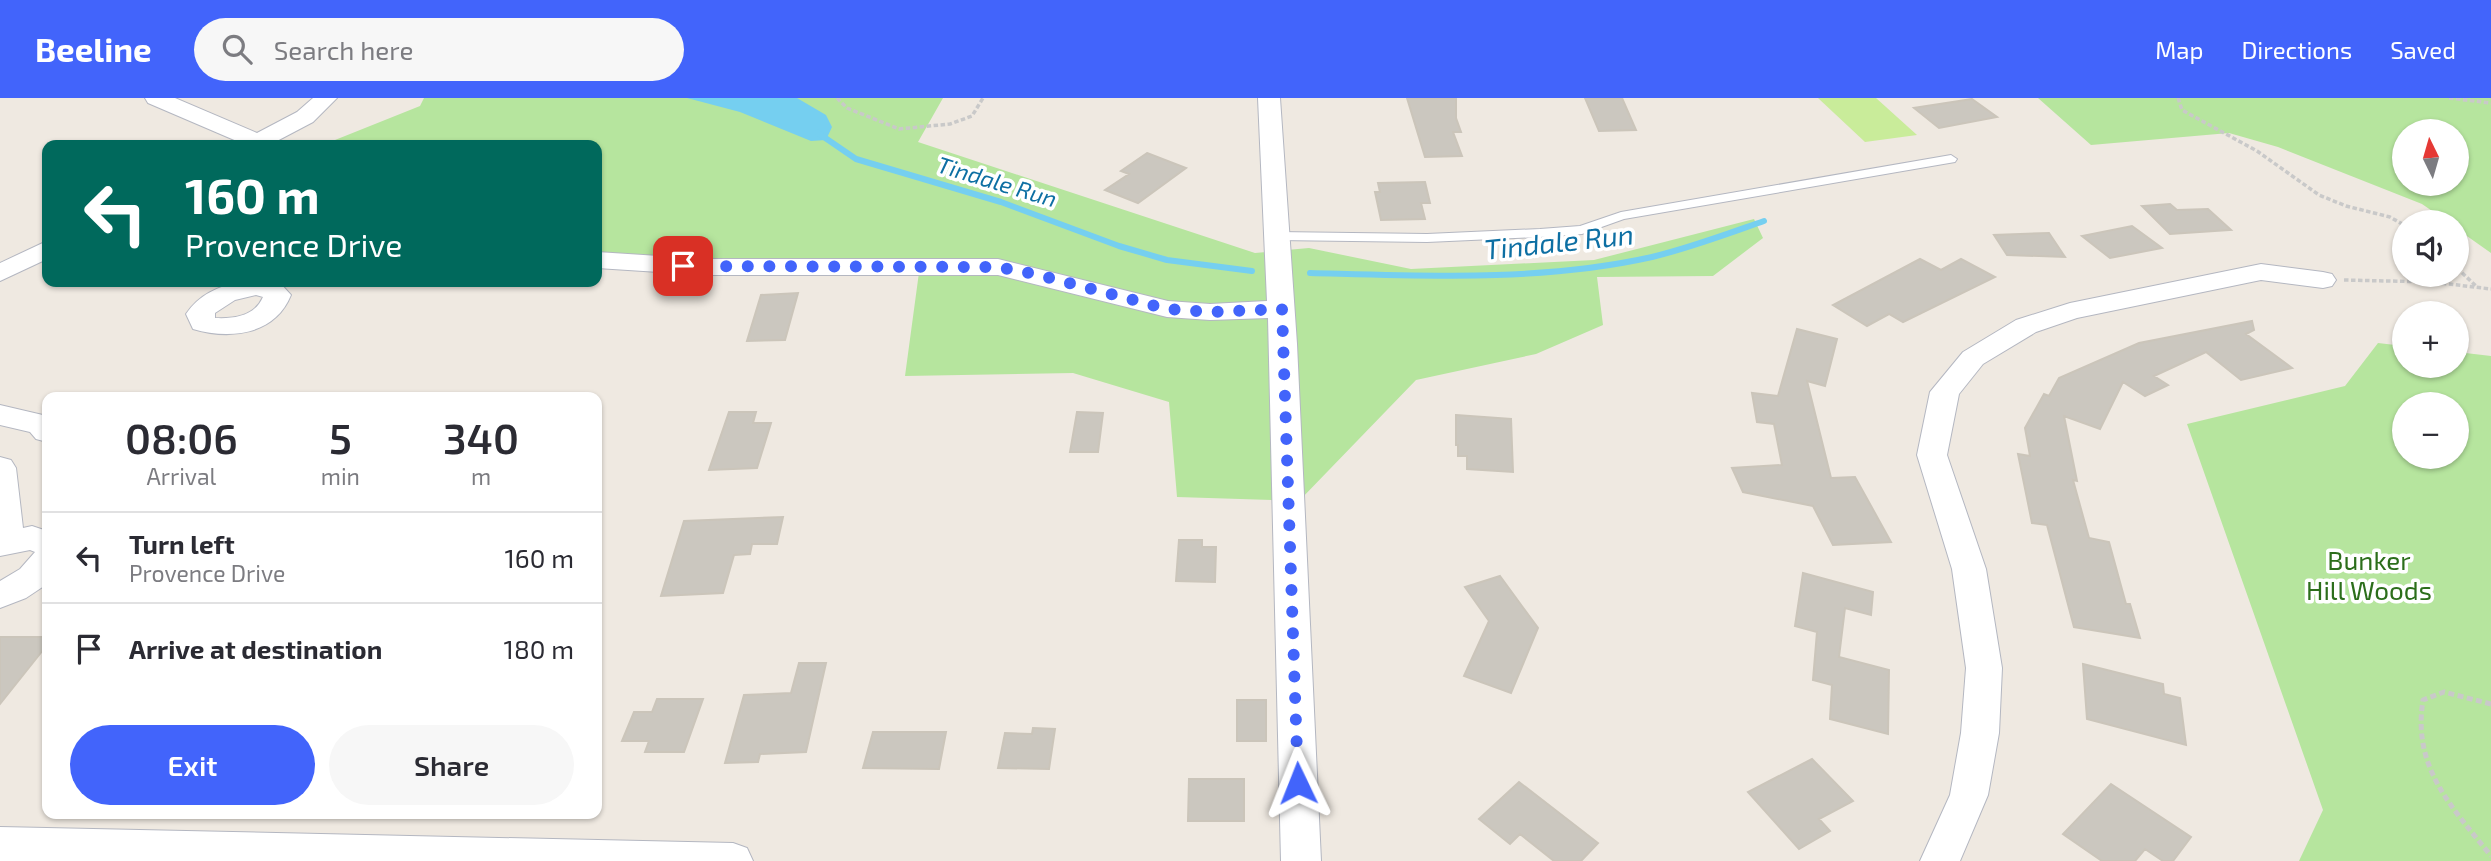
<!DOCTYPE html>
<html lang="en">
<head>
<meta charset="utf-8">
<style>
  :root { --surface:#fff; --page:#f7f7f7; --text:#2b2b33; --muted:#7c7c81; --line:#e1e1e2; --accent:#4264fb }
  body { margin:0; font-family:"Exo 2",sans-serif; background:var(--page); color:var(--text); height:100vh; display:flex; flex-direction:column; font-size:26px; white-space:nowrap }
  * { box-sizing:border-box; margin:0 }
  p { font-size:23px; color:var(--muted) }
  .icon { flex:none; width:38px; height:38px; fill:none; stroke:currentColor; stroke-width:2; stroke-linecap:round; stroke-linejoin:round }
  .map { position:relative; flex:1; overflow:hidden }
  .details { position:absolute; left:42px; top:294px; width:560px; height:427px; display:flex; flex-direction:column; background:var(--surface); border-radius:14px; box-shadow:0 2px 5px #0004 }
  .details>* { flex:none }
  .banner { position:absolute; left:42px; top:42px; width:560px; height:147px; border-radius:14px; box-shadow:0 2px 5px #0004; background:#00695c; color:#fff; overflow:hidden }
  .needle { width:46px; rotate:355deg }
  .fabs { position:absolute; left:2392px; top:21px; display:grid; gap:14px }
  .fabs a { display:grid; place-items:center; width:77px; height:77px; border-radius:50%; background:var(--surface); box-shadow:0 2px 5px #0004; font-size:35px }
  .pin { position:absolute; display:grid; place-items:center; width:60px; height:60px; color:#fff; margin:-30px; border-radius:14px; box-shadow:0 4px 10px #0006 }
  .me { position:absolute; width:77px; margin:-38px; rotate:358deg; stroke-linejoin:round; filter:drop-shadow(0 0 5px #0008) }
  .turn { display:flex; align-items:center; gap:24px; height:147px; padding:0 28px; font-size:32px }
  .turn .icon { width:91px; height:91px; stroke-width:2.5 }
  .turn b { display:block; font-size:49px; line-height:60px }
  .eta { display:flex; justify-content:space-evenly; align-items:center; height:119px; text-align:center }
  .eta b { font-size:42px; font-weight:600; line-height:49px }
  .primary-button { display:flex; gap:14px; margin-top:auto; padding:14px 28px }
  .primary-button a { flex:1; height:80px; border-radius:42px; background:var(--accent); color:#fff; font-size:28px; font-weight:600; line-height:80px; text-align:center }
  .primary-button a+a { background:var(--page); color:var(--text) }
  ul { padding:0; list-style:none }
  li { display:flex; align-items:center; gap:21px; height:91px; padding:0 28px; border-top:2px solid var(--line) }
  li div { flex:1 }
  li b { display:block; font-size:26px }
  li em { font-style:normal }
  header { display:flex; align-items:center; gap:42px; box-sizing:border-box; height:98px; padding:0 35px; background:var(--accent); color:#fff }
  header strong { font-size:33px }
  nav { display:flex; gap:38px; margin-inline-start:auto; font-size:24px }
  .search { width:490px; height:63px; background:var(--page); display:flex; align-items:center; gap:18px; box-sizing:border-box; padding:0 24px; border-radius:38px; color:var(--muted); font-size:26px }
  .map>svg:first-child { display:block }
</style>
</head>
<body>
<header>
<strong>Beeline</strong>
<div class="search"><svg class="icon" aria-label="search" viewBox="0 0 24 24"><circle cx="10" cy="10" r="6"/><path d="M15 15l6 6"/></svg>Search here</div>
<nav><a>Map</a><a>Directions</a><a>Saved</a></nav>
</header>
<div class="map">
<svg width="2491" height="763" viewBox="0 0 2491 763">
  <rect width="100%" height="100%" fill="#efe9e1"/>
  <path fill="#b6e59e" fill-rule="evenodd" d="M424,0H943L918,44L1255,155L1309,150L1411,171L1594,162L1754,121L1763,140L1713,178L1597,179L1603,227L1536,256L1416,282L1299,403L1177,399L1169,304L1073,275L905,278L920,167L597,159V47H335L330,44L420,8Z
    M2038,0H2491V155L2457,131V124H2448L2422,106L2278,49L2229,35L2091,47ZM2404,33H2457V86H2404Z
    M2378,245L2404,248V268H2457V254L2491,258V763H2299L2323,712L2187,326L2345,288ZM2457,306V359H2404V306Z"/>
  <path fill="#c9ec9a" d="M1818,0H1876L1917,37L1865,44Z"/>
  <path fill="#75cff0" d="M687,0H797L826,17L832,29L826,42L811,43L740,14Z"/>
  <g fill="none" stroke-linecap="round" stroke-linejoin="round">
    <path stroke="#75cff0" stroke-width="6" d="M818,35L856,61L1001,104L1119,148L1167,162L1252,173
      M1310,175C1423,178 1540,184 1652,159C1690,150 1727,136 1764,123"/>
  </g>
  <path fill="#cbc7bf" stroke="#cbc5ba" stroke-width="2" d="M1407,0H1456V20L1461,34H1453L1462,58L1425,59Z
    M1585,0H1622L1636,32L1599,33Z
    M1972,1L1997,19L1939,30L1914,10Z
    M1147,55L1186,70L1138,105L1105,92L1129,76L1121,73Z
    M1425,84L1430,105H1421L1425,121L1381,122L1375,94H1380L1378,85Z
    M2170,106L2177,112L2208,111L2231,132L2170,136L2142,108Z
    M2132,128L2162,150L2110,160L2082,138Z
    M2049,135L2065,159L2007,157L1994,137Z
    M1920,161L1941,172L1961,161L1995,179L1903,224L1889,216L1867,228L1833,207Z
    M798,195L785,242L747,243L761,197Z
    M2252,223L2254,232L2246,236L2292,270L2241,282L2206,254L2154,278L2168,287L2145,298L2123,284L2100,331L2064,318L2077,383L2073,382L2089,440L2109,444L2126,506H2130L2140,540L2074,529L2047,427L2032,425L2018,356L2030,358L2025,330L2044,296L2049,298L2059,280L2139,245Z
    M1797,231L1837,241L1825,288L1807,283L1831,380L1855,379L1891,444L1833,447L1813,408L1743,394L1732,370L1782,367L1774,326L1757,324L1752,295L1778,298Z
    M729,314H756L753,325H771L757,370L709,372Z
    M1077,314L1103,315L1098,354H1070Z
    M1456,317L1511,321L1513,374L1467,371V358H1458V347H1456Z
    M783,419L777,446H752L750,456L734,457L723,495L661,498L684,423Z
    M1179,442H1202V449H1216L1215,484L1176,483Z
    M1803,475L1873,494L1871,517L1845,510L1839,559L1889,572L1888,636L1830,621L1832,587L1813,582L1817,534L1795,528Z
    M1500,478L1538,530L1511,595L1464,578L1489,523L1465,489Z
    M0,539H47V547L0,606Z
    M799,565H826L806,654L760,656L758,664L725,665L744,597L791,595Z
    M2083,566L2163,586L2164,596L2180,600L2186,647L2087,621Z
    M657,601H703L684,654H645L649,643H622L634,614H652Z
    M1237,602H1266V643H1237Z
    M1033,630L1055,631L1049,671L998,670L1005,635L1032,636Z
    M873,634H946L939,671L863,670Z
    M1812,661L1853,703L1819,721L1830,733L1799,751L1748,694Z
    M1189,681H1244V723H1188Z
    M1519,684L1598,745L1581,763H1554L1520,736L1510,746L1479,721Z
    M2111,686L2191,739L2173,763H2163L2145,751L2135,763H2102L2063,736Z"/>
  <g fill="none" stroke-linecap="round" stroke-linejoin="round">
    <defs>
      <path id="lane" d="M1951,57L1957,61L1955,64L1624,121L1582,136L1540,139L1427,144L1277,142L1271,138L1277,134L1427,136L1540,131L1580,128L1621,114Z"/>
      <path id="street" d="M145,0H175L257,35L297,14L313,0H337L313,24L275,44L277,47H246L148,5Z
        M1258,0H1280L1297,246L1321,763H1281L1268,220L1210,222L1167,219L998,177H705L597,170V154L705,161H998L1168,203L1210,206L1267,203Z
        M47,143V161L0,183V165Z
        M2261,166L2323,174L2332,176L2336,182L2332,188L2323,190L2261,182L2077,220L2036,234L1983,266L1959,296L1947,357L1986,471L2002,570L1999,635L1988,697L1960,763H1920L1950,697L1961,635L1966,570L1952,471L1917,357L1930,294L1963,254L2016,222L2070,205Z
        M240,184L280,185L291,197C275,237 230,242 193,231L186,216C200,196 217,189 240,184ZM256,197L263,199C255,218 234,221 215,220V215L235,202Z
        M0,307L47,318V344L36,341L30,334L0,327Z
        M0,359L11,362L16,370L23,430L32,428L47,433V486L26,500L0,510V483L20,471L35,454L30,452L0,458Z
        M0,729L733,745L747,750L753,763H0Z"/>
    </defs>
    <use href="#lane" stroke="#b4b7c1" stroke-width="2"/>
    <use href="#street" stroke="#b4b7c1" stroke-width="2"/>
    <path stroke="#c9c9c9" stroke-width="3.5" stroke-dasharray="4.5 2.5" stroke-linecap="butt" d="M837,0L847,10L899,31L950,26L972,18L983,0
      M2178,0L2182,12L2257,53L2319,97L2346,108L2390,119L2404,127
      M2449,0L2491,5
      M2457,170L2477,189
      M2344,182L2432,184L2491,191"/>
    <path stroke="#c9c9c9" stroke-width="5" stroke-dasharray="6 3.5" stroke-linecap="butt" d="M2491,606L2444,594L2423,602C2412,670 2452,709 2491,758"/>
    <use href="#lane" fill="#fff" fill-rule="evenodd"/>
    <use href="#street" fill="#fff" fill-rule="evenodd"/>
  </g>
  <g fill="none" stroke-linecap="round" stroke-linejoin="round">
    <path stroke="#4264fb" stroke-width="12" stroke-dasharray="0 21.6" d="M683,168L998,169L1039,177L1167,211L1210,214L1282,211L1298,685"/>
  </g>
  <g text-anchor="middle" stroke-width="7" stroke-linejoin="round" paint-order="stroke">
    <g font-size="23" font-style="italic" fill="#0d6fa3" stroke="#fff">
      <text transform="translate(997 84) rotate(17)" y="8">Tindale Run</text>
    </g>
    <g font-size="26" fill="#2c6e1b" stroke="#fff">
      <text x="2369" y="472">Bunker<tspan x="2369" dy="30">Hill Woods</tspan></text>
    </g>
    <g font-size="28" font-style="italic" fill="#0d6fa3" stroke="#fff">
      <text transform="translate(1559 144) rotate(-6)" y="10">Tindale Run</text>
    </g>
  </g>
</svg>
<div class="fabs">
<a><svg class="needle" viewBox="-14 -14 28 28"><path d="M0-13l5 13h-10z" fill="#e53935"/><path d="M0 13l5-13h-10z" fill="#7c7c81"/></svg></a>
<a><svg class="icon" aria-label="sound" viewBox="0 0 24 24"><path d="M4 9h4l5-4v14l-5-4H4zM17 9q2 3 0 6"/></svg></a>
<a>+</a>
<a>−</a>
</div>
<div class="pin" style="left:683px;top:168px;background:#d93025"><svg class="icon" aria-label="arrive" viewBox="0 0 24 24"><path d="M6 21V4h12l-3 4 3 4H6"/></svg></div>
<svg class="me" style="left:1298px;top:685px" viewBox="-20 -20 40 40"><path d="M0-17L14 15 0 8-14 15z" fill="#4264fb" stroke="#fff" stroke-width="4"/></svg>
<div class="banner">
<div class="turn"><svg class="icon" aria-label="left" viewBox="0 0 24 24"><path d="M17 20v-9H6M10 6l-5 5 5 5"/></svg><div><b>160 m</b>Provence Drive</div></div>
</div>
<section class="details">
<div class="eta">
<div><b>08:06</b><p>Arrival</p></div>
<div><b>5</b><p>min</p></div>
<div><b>340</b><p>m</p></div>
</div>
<ul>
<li><svg class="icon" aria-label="left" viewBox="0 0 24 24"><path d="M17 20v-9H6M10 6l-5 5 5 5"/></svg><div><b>Turn left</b><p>Provence Drive</p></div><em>160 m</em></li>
<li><svg class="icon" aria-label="arrive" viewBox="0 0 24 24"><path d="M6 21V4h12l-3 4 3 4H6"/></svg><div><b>Arrive at destination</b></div><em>180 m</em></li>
</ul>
<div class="primary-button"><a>Exit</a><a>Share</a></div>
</section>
</div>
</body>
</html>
